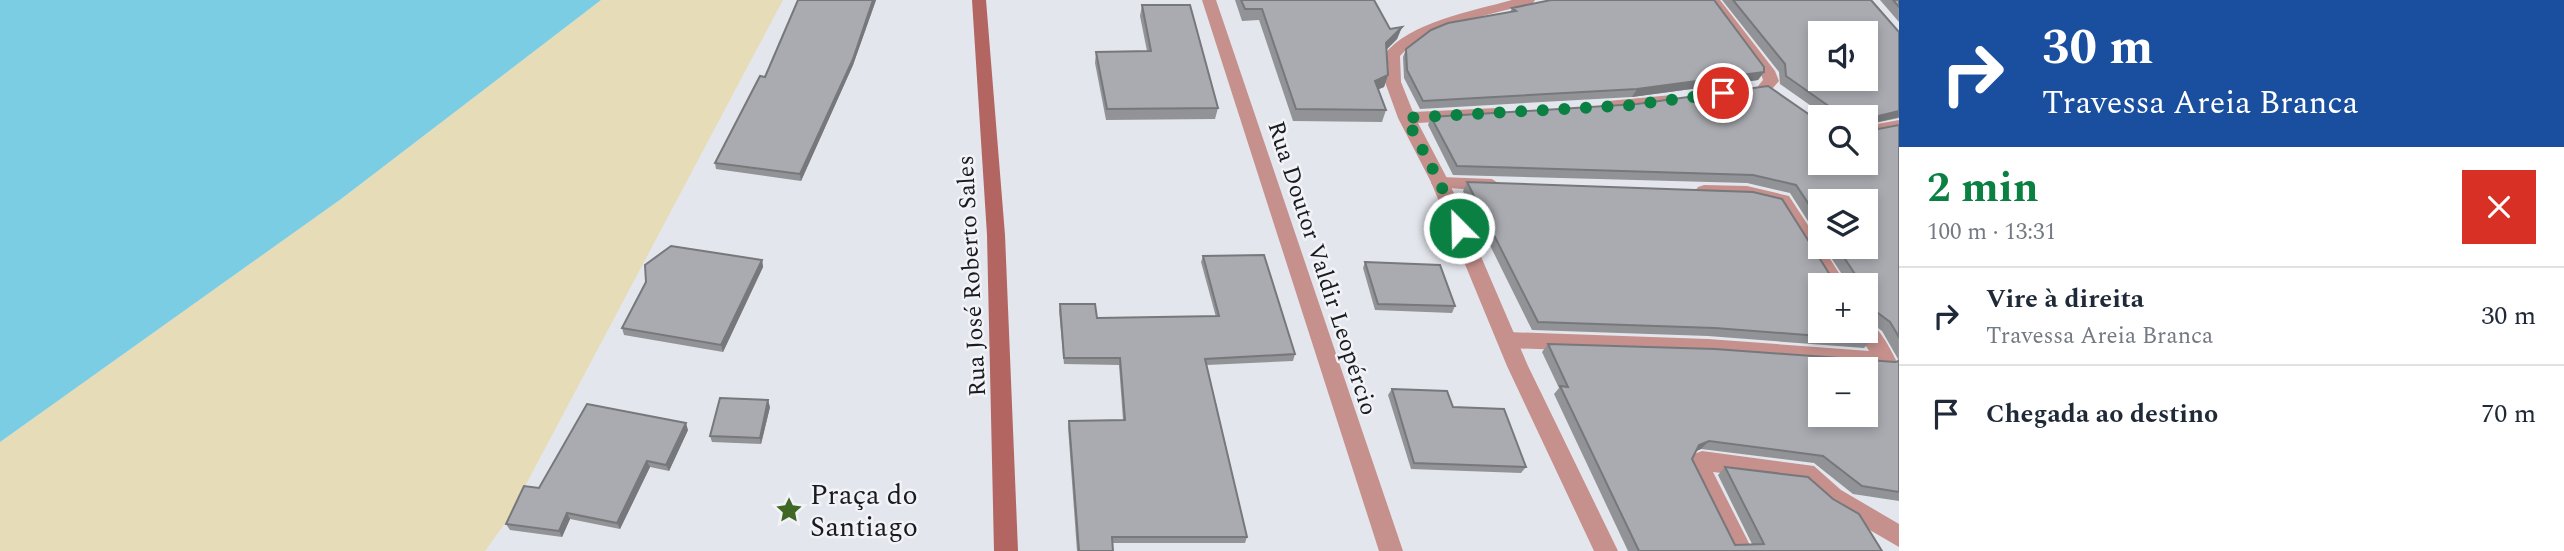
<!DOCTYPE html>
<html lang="pt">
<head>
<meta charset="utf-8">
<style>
  :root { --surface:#fff; --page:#f2f2f3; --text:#1f2937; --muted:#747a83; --line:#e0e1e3; --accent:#0b8043 }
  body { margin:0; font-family:Spectral,serif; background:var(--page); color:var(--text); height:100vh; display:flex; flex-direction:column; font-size:26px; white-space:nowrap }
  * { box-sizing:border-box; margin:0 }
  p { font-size:23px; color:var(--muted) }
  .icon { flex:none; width:38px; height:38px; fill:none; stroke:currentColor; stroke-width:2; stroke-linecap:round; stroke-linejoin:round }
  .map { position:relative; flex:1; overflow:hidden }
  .drawer { display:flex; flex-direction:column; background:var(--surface); width:665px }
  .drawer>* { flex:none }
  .top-card { background:#1a4fa0; color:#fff; overflow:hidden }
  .fabs { position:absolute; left:1808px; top:21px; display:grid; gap:14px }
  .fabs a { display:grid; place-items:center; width:70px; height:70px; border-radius:0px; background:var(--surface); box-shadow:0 4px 10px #0003; font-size:35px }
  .pin { position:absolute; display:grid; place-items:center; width:60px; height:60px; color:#fff; margin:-30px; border:4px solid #fff; border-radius:50%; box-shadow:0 2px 7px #0007 }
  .me { position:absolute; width:77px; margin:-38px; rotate:337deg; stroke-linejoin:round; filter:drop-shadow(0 0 5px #0008) }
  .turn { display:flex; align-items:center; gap:24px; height:147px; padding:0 28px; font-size:32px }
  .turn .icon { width:91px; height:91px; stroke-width:2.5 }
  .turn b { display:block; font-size:49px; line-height:60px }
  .round { display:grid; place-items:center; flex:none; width:74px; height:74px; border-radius:0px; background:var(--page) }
  .summary { display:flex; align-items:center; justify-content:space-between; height:119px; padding:0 28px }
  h1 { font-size:42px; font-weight:700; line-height:52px; color:var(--accent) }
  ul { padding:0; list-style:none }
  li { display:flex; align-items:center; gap:21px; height:98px; padding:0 28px; border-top:2px solid var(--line) }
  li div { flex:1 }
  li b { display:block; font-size:26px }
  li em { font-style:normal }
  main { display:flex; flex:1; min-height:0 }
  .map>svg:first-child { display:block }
</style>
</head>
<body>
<main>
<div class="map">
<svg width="1899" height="551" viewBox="0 0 1899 551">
  <rect width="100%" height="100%" fill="#e3e6ec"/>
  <path fill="#e6dcb7" d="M601,0H783L506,522L485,551H0V442L341,199Z"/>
  <path fill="#7acde3" d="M0,0H601L341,199L0,442Z"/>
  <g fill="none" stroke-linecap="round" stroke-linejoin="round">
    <path fill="#c6908c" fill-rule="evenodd" d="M1440,177L1492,179L1501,185L1492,191L1434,187L1431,183L1434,179Z
      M1704,185L1747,186L1789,196L1847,285H1827L1777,205L1747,198L1698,195L1695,191L1698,187Z
      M1866,321C1879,326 1890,348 1896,360L1893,366L1886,368L1708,355L1507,348L1500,346L1497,340L1500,334L1507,332L1708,339L1869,351L1857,331H1866Z
      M1702,451L1814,466L1841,490L1899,524V547L1825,504L1800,482L1713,472L1753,551H1729L1687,466L1694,454Z"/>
    <path fill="#c6908c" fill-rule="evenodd" d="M1202,0H1216L1403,551H1379Z
      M1512,0H1535L1533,3C1494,14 1427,25 1400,56L1401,82L1413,112L1497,108L1505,113L1497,118L1418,123L1449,182L1528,366L1618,551H1594L1507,366L1431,182L1398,118L1385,82L1384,55C1409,22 1473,11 1512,0Z
      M1706,0H1720L1775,71L1779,81L1772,89H1760L1758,86L1763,80L1761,74Z
      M1672,95L1680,100L1678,104L1608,111L1600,106L1608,101Z
      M1899,120V130L1866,136V126Z"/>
    <path fill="#b26561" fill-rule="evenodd" d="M972,0H986L1005,235L1018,551H994L987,235Z"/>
  </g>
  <path fill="#919397" d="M798,0H876L853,65L801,181L716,169L715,163L765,77Z
    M1235,0H1374L1390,29L1402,27L1397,39L1386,50L1388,75L1384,87L1378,89L1386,110L1382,122L1293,121L1259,20L1242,21Z
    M1722,0H1871L1899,32V118L1870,124V128L1873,130L1899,125V501L1853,494L1814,463L1701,449L1696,451L1692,459L1735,545L1752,544L1718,475L1725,467L1882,551H1628L1554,394L1559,388L1542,352L1548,344L1895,362L1897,361L1898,359L1882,331L1870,322L1866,326L1820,285L1872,340L1864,348L1708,336L1532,330L1463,191L1467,182L1832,278L1845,279L1824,247H1866L1820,201V240L1790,193L1747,183L1453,175L1428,125L1431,117L1820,163L1866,117H1823L1824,115L1780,84L1779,72Z
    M1880,0H1899V22Z
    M1142,5L1218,108L1215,119L1106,120L1095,63L1096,52L1147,51L1140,16Z
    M1512,8L1764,72L1758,80L1632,97L1420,109L1404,78L1403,57L1406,49L1510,12Z
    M1203,256L1295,354L1293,361L1207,365L1247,537L1245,543H1112L1113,551H1077L1068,427L1069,421L1123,420L1119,365L1064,364L1059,311L1060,304L1097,318L1216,317L1201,262Z
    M762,260L763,267L723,352L624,335L622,328L646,282Z
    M1365,262L1455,306L1452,313L1375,310L1363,268Z
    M1392,389L1453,407L1526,467L1521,473L1411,469L1388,395Z
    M770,407L761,444L712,442L710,436Z
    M688,430L669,471L650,467L620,529L570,519L562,537L510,530L506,524L539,488Z"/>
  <path fill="#76787b" d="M873,0H876L853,65L801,181L800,174Z
    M1402,27L1397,39L1381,55L1386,43Z
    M1764,72L1758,80L1632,97L1637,89Z
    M1388,75L1384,87L1370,93L1375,81Z
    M1899,111V117L1866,125L1870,118Z
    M762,260L763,267L723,352L721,345Z
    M768,400L770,407L761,444L760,438Z
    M686,423L688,430L669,471L666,465Z
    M1709,441L1701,449L1692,453L1699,445Z
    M647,461L650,467L620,529L617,523Z
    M567,513L570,519L562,537L559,531Z"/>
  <path fill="#a9abb0" stroke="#76787b" stroke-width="2" fill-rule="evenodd" d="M798,0H873L853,59L800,174L715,163L760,76L765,77Z
    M1241,0H1374L1390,29L1402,27L1386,43L1388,75L1375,81L1386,110L1296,109L1262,9H1245Z
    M1551,0H1714L1764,67V72L1637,89L1423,101L1407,70L1406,49L1431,30L1448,23L1516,11L1512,8Z
    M1733,0H1871L1899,32V111L1870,118V128L1873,130L1899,125V337L1890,322L1874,310L1872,320L1866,322V285H1820V331H1866V328L1872,340L1715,328L1538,322L1467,182L1753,192L1782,199L1832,278L1855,279L1857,277L1837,247H1866V201H1820V221L1796,185L1753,175L1457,166L1431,117L1637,104L1768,86L1820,122V163H1866V117H1829L1830,107L1786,76L1785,64ZM1820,33H1866V79H1820Z
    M1893,0H1899V7Z
    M1142,5H1190L1218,108L1107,109L1096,52L1151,51Z
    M671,246L762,260L721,345L622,328L646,282L645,265Z
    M1264,255L1295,354L1205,359L1247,537H1112L1113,551H1079L1069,421L1125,420L1120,358H1064L1060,304H1095L1097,318L1219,316L1203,256Z
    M1365,262L1440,265L1455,306L1378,304Z
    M1548,344L1715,349L1895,362L1899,361V492L1862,486L1823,456L1709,441L1699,445L1692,459L1735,545L1764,544L1725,467L1808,477L1833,499L1859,514L1882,551H1639L1560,386L1568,387ZM1820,369H1866V415H1820Z
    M1392,389L1447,391L1453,407L1504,409L1526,467L1414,463Z
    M720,398L768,400L760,438L710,436Z
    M587,404L686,423L666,465L647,461L617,523L567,513L559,531L506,524L524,486L539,488Z"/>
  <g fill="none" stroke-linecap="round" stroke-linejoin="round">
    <path stroke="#0b8043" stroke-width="12" stroke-dasharray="0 21.6" d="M1459,228L1440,183L1406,118L1632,105L1723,93"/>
  </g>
  <defs>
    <symbol id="sight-bare" viewBox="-9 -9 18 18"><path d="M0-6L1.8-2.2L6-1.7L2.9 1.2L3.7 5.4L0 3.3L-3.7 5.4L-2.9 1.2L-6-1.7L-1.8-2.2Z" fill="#3f6825" stroke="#f1f3f9" stroke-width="2.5" paint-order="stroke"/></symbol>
  </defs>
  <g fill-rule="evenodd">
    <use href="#sight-bare" x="770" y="491" width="38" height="38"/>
  </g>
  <g text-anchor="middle" stroke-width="5" stroke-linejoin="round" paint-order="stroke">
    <g font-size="24" fill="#1a1b1d" stroke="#f1f3f9">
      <text transform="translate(1323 268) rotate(72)" y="8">Rua Doutor Valdir Leopércio</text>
      <text transform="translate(971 276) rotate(-93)" y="8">Rua José Roberto Sales</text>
    </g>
    <g font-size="28" fill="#1a1b1d" stroke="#f1f3f9" text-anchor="start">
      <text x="810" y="504">Praça do<tspan x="810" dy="32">Santiago</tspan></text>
    </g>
  </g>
</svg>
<div class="fabs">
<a><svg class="icon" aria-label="sound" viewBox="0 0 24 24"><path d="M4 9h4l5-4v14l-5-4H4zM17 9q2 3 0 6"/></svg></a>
<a><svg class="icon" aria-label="search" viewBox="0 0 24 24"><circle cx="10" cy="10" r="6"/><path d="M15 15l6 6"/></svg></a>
<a><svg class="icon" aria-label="layers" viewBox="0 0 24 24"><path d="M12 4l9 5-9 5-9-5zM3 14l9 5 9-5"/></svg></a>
<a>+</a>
<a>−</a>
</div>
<div class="pin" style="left:1723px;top:93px;background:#d93025"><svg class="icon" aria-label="arrive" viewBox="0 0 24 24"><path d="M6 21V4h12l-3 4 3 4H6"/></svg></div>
<svg class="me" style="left:1459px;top:228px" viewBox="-20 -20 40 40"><circle r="17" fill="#0b8043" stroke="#fff" stroke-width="3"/><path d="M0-11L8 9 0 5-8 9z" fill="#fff"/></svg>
</div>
<section class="drawer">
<div class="top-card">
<div class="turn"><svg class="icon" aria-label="right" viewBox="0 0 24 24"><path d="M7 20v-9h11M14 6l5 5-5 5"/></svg><div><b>30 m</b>Travessa Areia Branca</div></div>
</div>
<div class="summary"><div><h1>2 min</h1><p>100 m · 13:31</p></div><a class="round" style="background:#d93025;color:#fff"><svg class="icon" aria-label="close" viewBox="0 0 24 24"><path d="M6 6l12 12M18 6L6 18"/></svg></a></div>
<ul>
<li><svg class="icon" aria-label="right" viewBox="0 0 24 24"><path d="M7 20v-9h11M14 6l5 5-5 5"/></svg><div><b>Vire à direita</b><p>Travessa Areia Branca</p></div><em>30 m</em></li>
<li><svg class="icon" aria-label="arrive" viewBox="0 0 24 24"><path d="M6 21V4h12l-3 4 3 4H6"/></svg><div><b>Chegada ao destino</b></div><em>70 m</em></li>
</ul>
</section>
</main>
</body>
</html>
